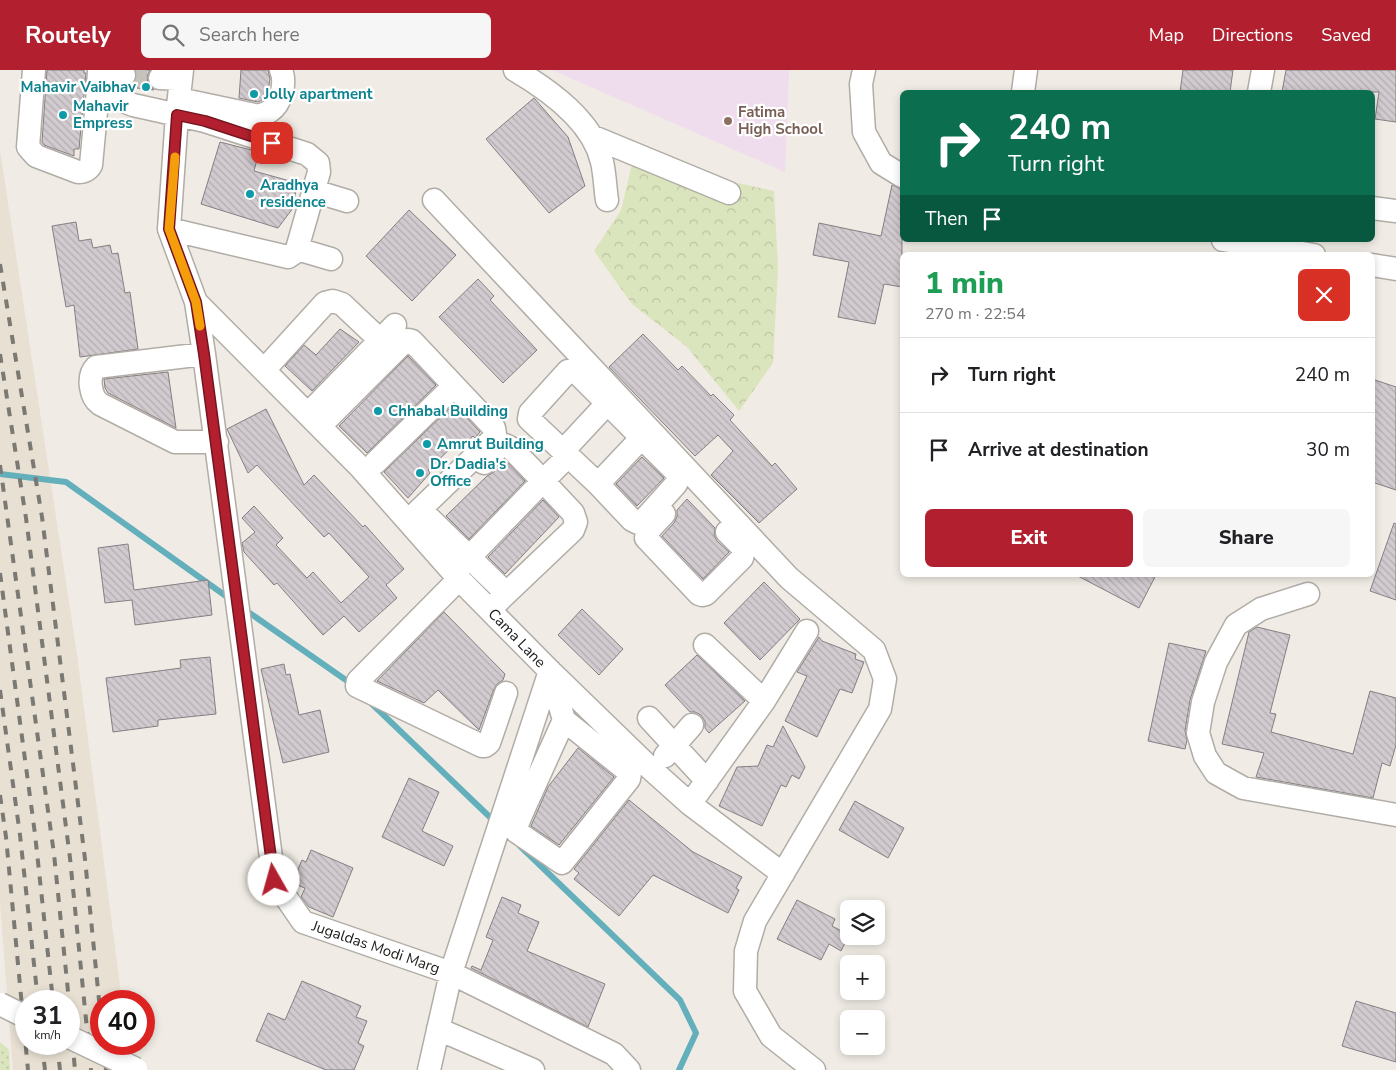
<!DOCTYPE html>
<html lang="en">
<head>
<meta charset="utf-8">
<style>
  :root { --surface:#fff; --page:#f6f6f6; --text:#202124; --muted:#757577; --line:#e0e0e0; --accent:#b2202f }
  body { margin:0; font-family:"Nunito Sans",sans-serif; background:var(--page); color:var(--text); height:100vh; display:flex; flex-direction:column; font-size:19px; white-space:nowrap }
  * { box-sizing:border-box; margin:0 }
  p { font-size:16px; color:var(--muted) }
  .icon { flex:none; width:28px; height:28px; fill:none; stroke:currentColor; stroke-width:2; stroke-linecap:round; stroke-linejoin:round }
  .map { position:relative; flex:1; overflow:hidden }
  .panel { position:absolute; left:900px; top:182px; width:475px; height:325px; display:flex; flex-direction:column; background:var(--surface); border-radius:8px; box-shadow:0 2px 8px #0003 }
  .panel>* { flex:none }
  .hud { position:absolute; left:900px; top:20px; width:475px; height:152px; border-radius:8px; box-shadow:0 2px 8px #0003; background:#0b6e4f; color:#fff; overflow:hidden }
  .buttons { position:absolute; left:840px; top:830px; display:grid; gap:10px }
  .buttons a { display:grid; place-items:center; width:45px; height:45px; border-radius:8px; background:var(--surface); box-shadow:0 2px 8px #0003; font-size:25px }
  .speed { position:absolute; left:15px; top:920px; display:flex; gap:10px; font-size:25px; font-weight:700; text-align:center }
  .speed>* { display:grid; place-content:center; width:65px; height:65px; border-radius:50%; background:var(--surface); box-shadow:0 2px 8px #0003; line-height:1 }
  .speed small { font-size:12px; font-weight:400 }
  .speed .limit { border:8px solid #d22; background:#fff; color:#111 }
  .pin { position:absolute; display:grid; place-items:center; width:42px; height:42px; color:#fff; margin:-21px; border-radius:10px; box-shadow:0 2px 8px #0006 }
  .me { position:absolute; width:55px; margin:-28px; rotate:353deg; stroke-linejoin:round; filter:drop-shadow(0 0 4px #0008) }
  .turn { display:flex; align-items:center; gap:18px; height:105px; padding:0 25px; font-size:22px }
  .turn .icon { width:65px; height:65px; stroke-width:2.5 }
  .turn b { display:block; font-size:35px; line-height:42px }
  .then { display:flex; align-items:center; height:48px; padding:0 25px; background:#0003; gap:10px; font-size:19px }
  .round { display:grid; place-items:center; flex:none; width:52px; height:52px; border-radius:8px; background:var(--page) }
  .head { display:flex; align-items:center; justify-content:space-between; height:85px; padding:0 25px }
  h1 { font-size:30px; font-weight:800; line-height:38px; color:#1e9e55 }
  .action { display:flex; gap:10px; margin-top:auto; padding:10px 25px }
  .action a { flex:1; height:58px; border-radius:8px; background:var(--accent); color:#fff; font-size:20px; font-weight:800; line-height:58px; text-align:center }
  .action a+a { background:var(--page); color:var(--text) }
  ul { padding:0; list-style:none }
  li { display:flex; align-items:center; gap:15px; height:75px; padding:0 25px; border-top:1px solid var(--line) }
  li div { flex:1 }
  li b { display:block; font-size:19px }
  li em { font-style:normal }
  header { display:flex; align-items:center; gap:30px; box-sizing:border-box; height:70px; padding:0 25px; background:var(--accent); color:#fff }
  header strong { font-size:24px }
  nav { display:flex; gap:28px; margin-inline-start:auto; font-size:18px }
  .search { width:350px; height:45px; background:var(--page); display:flex; align-items:center; gap:12px; box-sizing:border-box; padding:0 18px; border-radius:8px; color:var(--muted); font-size:19px }
  .map>svg:first-child { display:block }
</style>
</head>
<body>
<header>
<strong>Routely</strong>
<div class="search"><svg class="icon" aria-label="search" viewBox="0 0 24 24"><circle cx="10" cy="10" r="6"/><path d="M15 15l6 6"/></svg>Search here</div>
<nav><a>Map</a><a>Directions</a><a>Saved</a></nav>
</header>
<div class="map">
<svg width="1396" height="1000" viewBox="0 0 1396 1000">
  <defs>
    <pattern id="green-dots" width="8" height="8" patternUnits="userSpaceOnUse" patternTransform="scale(1.25)"><rect width="8" height="8" fill="#dbe5bd"/><path d="M2 2h.1M6 6h.1" fill="none" stroke="#bcc4a2" stroke-width="1.8" stroke-linecap="round"/></pattern>
    <pattern id="forest-crowns" width="20" height="18" patternUnits="userSpaceOnUse" patternTransform="scale(1.25)"><rect width="20" height="18" fill="#dbe5bd"/><path d="M2 6a3 3 0 1 1 6 0M12 15a3 3 0 1 1 6 0" fill="none" stroke="#bcc4a2"/></pattern>
    <pattern id="building-back-hatch" width="6" height="6" patternUnits="userSpaceOnUse" patternTransform="scale(1.25)"><rect width="6" height="6" fill="#d1cacf"/><path d="M-1 5l2 2M0 0l6 6M5-1l2 2" fill="none" stroke="#b3adb1"/></pattern>
  </defs>
  <rect width="100%" height="100%" fill="#f0ece5"/>
  <path fill="#efdced" d="M552,0H789L785,102Z"/>
  <path fill="#e8e1d3" fill-rule="evenodd" d="M0,80L77,584L122,931H101V974H127L130,1000H13L0,833ZM26,931H69V974H26Z"/>
  <path fill="url(#green-dots)" d="M0,972L9,980L10,1000H0Z"/>
  <path fill="url(#forest-crowns)" d="M633,90L774,121L778,198L773,293L739,341L687,277L632,234L594,181L621,140Z"/>
  <g fill="none" stroke-linecap="round" stroke-linejoin="round">
    <path stroke="#63afbb" stroke-width="6" d="M0,404L66,412L230,529
      M244,539L353,615
      M371,633L495,752
      M520,776L680,930L696,963L679,1000"/>
  </g>
  <path fill="url(#building-back-hatch)" stroke="#857f83" d="M47,0H84V3H86L79,79H74V86L44,75L42,72Z
    M138,0H150L147,7L148,14L154,20L137,18Z
    M241,0H268L270,9L268,21L262,30L258,32L239,28Z
    M1183,0H1233L1230,22H1180Z
    M1286,0H1396V52L1375,49L1379,22H1282Z
    M534,28L568,67L585,116L549,143L486,69Z
    M220,72L259,82L254,101L297,113L293,138L278,158L201,134Z
    M892,115L902,119V217L884,214L875,254L838,247L849,192L813,185L819,153L881,166Z
    M409,140L456,185L412,231L366,186Z
    M76,152L79,171L91,169L93,178L110,175L112,184L118,183L125,223L130,222L138,279L80,287L74,235L66,237L52,156Z
    M478,209L494,226L490,230L537,280L503,313L439,247Z
    M340,259L359,272L312,321L285,296L304,275L316,285Z
    M643,264L678,300L682,296L711,326L713,324L734,345L730,350L772,396L775,393L797,419L759,453L711,405L733,381L718,365L695,386L609,297Z
    M408,286L436,315L367,383L339,356Z
    M168,302L176,358L108,323L105,318L104,309Z
    M1372,309L1396,317V420L1372,412Z
    M454,334L480,362L475,368L473,366L460,378L456,373L428,400L430,403L408,428L384,402Z
    M266,339L304,415L314,405L363,457L365,455L404,499L386,515L397,528L359,562L344,546L323,565L277,513L274,515L244,482L242,473L255,462L242,448L254,436L283,468L276,475L307,508L313,502L341,533L369,507L329,463L324,467L257,395L248,403L227,359Z
    M642,387L664,408L637,436L616,414Z
    M505,390L525,411L469,469L446,446L487,406L494,402Z
    M687,429L715,458L714,465L717,471L729,482L703,509L662,466L674,453L677,447V440Z
    M543,430L559,447L505,504L488,487Z
    M1394,453L1396,454V530L1370,521Z
    M128,474L134,520L208,510L212,545L135,555L132,530L105,533L98,478Z
    M1076,505H1156L1139,538Z
    M764,512L800,549L760,590L724,553Z
    M582,539L623,579L599,605L558,565Z
    M444,542L505,604L503,610L497,614L494,619L479,660L438,620L424,633L377,611Z
    M1257,557L1290,565L1270,643L1276,644L1271,662L1353,684L1370,621L1396,628V675L1390,696L1382,693L1373,728L1256,707L1264,683L1222,674L1249,562Z
    M819,567L822,571L856,584L855,589L864,592L852,623L840,619L817,667L785,651L807,606L797,602Z
    M1169,573L1206,581L1190,630L1185,661L1187,670L1185,679L1148,671Z
    M697,585L745,631L709,663L705,658V651L701,645L695,642H690L665,615Z
    M210,587L216,644L158,650V656L113,662L106,608L181,598L180,590Z
    M284,594L286,605L290,604L299,645L320,640L329,682L283,693L261,599Z
    M783,656L805,697L799,709L792,705L786,717L781,715L762,756L719,736L737,697L758,696L767,675L773,677Z
    M578,678L614,707L559,775L531,756L548,717Z
    M409,708L439,722L422,761L453,776L444,796L382,767Z
    M629,730L693,782L742,807L736,818L739,820L728,843L653,805L619,846L574,809L579,803L574,799Z
    M855,731L904,758L888,788L839,760Z
    M311,780L353,798L333,847L309,837L301,827L305,818L292,813L302,790L306,792Z
    M502,827L521,835L518,843L539,852L527,881L605,914L588,957L471,898L472,896L481,900L493,870L486,867Z
    M797,830L835,849L832,856L849,865L841,881L829,874L821,890L777,869Z
    M302,911L361,936L356,947L367,951L358,973L364,976L354,1000H326L256,971L268,943L285,950Z
    M1356,931L1396,943V992L1342,976Z"/>
  <g fill="none" stroke-linecap="round" stroke-linejoin="round">
    <path stroke="#c6c3bc" stroke-width="22" stroke-dasharray="22 11" stroke-linecap="butt" d="M124,5L160,8"/>
    <defs>
      <path id="minor" d="M34,0L28,77L36,86L78,102C85,102 88,100 91,95L98,21
        M99,0L98,21L133,35L205,51L307,84L318,93L319,102L297,179L294,183L288,187L169,159
        M182,0L177,45L169,159L196,232L204,284L274,810L303,852L451,903L614,984L629,1000
        M515,0C549,20 593,51 602,92C605,104 605,118 607,130
        M864,0L861,14L864,62L881,93L902,106
        M99,4L124,5
        M160,8L181,9
        M1023,22L1026,0
        M1259,22L1263,0
        M179,29L259,46C262,45 267,43 270,41C282,33 286,12 281,0
        M591,66L729,123
        M314,121L347,131
        M434,130L789,508L874,580L885,609L880,639L755,851L746,881L745,921L771,966L814,1000
        M1372,138L1396,141
        M1223,170L1314,185
        M297,179L331,189
        M1372,195L1396,199
        M196,232L360,397L459,509L550,601L652,700L690,734L783,804
        M204,284L96,297C87,306 90,327 100,334L175,372H217
        M264,300L325,233L333,231L342,234L380,270
        M568,301L576,302L677,403L678,409L676,414L642,452L638,453L632,450L598,414L529,349L530,343Z
        M308,344L395,255
        M320,356L404,272L408,270L412,271L494,358L495,364L493,369L408,451
        M563,381L616,324
        M375,393L454,316
        M484,393L500,376L505,375L511,378L543,411L568,386
        M598,414L649,360
        M664,444L647,462L646,468L699,524L702,525L706,524L742,488L744,479L727,462
        M430,449L506,523
        M454,503L543,411L573,443L576,452L573,460L490,539
        M459,509L358,611L357,616L482,676H485L489,673L506,623
        M1308,524L1261,539L1236,555L1216,592L1203,632L1198,663L1205,686L1216,703L1243,718L1396,745
        M705,575L764,631
        M550,602L564,650L630,703L629,709L562,793L517,762V755L521,745L564,650
        M649,648L707,711
        M665,686L692,655
        M690,734L764,631L807,561
        M438,959L533,1000
        M429,1000L451,903L550,601"/>
    </defs>
    <use href="#minor" stroke="#b1ada6" stroke-width="25"/>
    <use href="#minor" stroke="#fff" stroke-width="22"/>
    <path stroke="#7b7974" stroke-width="4" stroke-dasharray="9 9" stroke-linecap="butt" d="M0,194L42,447L85,789L101,950
      M0,284L26,448L70,788L91,1000
      M0,395L54,784L69,931
      M0,503L35,764L53,931
      M0,620L20,765L38,931
      M0,725L6,767L28,1000
      M69,934L75,1000
      M42,974L45,1000
      M57,974L60,1000
      M104,974L106,1000"/>
    <defs>
      <path id="minor-bridge" d="M0,934L26,947
        M69,967L136,999"/>
    </defs>
    <use href="#minor-bridge" stroke="#b1ada6" stroke-width="25" stroke-linecap="butt"/>
    <use href="#minor-bridge" stroke="#fff" stroke-width="22"/>
  </g>
  <g fill="none" stroke-linecap="round" stroke-linejoin="round">
    <defs>
      <path id="route" d="M272,73L205,51L177,45L169,159L196,232L204,284L274,810"/>
    </defs>
    <use href="#route" stroke="#74151f" stroke-width="12"/>
    <use href="#route" stroke="#b2202f" stroke-width="9"/>
    <path stroke="#f59e0b" stroke-width="9" d="M175,87L169,159L196,232L200,256"/>
  </g>
  <g fill="#0f9aa8" stroke="#fff" stroke-width="2">
    <circle cx="146" cy="17" r="5"/>
    <circle cx="254" cy="24" r="5"/>
    <circle cx="63" cy="45" r="5"/>
    <circle cx="250" cy="124" r="5"/>
    <circle cx="378" cy="341" r="5"/>
    <circle cx="427" cy="374" r="5"/>
    <circle cx="420" cy="403" r="5"/>
  </g>
  <circle fill="#8d6e63" stroke="#fff" stroke-width="2" cx="728" cy="51" r="5"/>
  <g text-anchor="middle" stroke-width="4.5" stroke-linejoin="round" paint-order="stroke">
    <g font-size="15" font-weight="bold" fill="#0d838f" stroke="#fff" text-anchor="start">
      <text x="136" y="22" text-anchor="end">Mahavir Vaibhav</text>
      <text x="264" y="29">Jolly apartment</text>
      <text x="73" y="41">Mahavir<tspan x="73" dy="17">Empress</tspan></text>
      <text x="260" y="120">Aradhya<tspan x="260" dy="17">residence</tspan></text>
      <text x="388" y="346">Chhabal Building</text>
      <text x="437" y="379">Amrut Building</text>
      <text x="430" y="399">Dr. Dadia's<tspan x="430" dy="17">Office</tspan></text>
    </g>
    <g font-size="15" font-weight="bold" fill="#785e54" stroke="#fff" text-anchor="start">
      <text x="738" y="47">Fatima<tspan x="738" dy="17">High School</tspan></text>
    </g>
    <g font-size="15" fill="#1e1d1a" stroke="#fff">
      <text transform="translate(517 568) rotate(46)" y="5">Cama Lane</text>
      <text transform="translate(376 877) rotate(19)" y="5">Jugaldas Modi Marg</text>
    </g>
  </g>
</svg>
<div class="buttons">
<a><svg class="icon" aria-label="layers" viewBox="0 0 24 24"><path d="M12 4l9 5-9 5-9-5zM3 14l9 5 9-5"/></svg></a>
<a>+</a>
<a>−</a>
</div>
<div class="speed"><div>31<small>km/h</small></div><div class="limit">40</div></div>
<div class="pin" style="left:272px;top:73px;background:#d93025"><svg class="icon" aria-label="arrive" viewBox="0 0 24 24"><path d="M6 21V4h12l-3 4 3 4H6"/></svg></div>
<svg class="me" style="left:274px;top:810px" viewBox="-20 -20 40 40"><circle r="19" fill="#fff"/><path d="M0-13L10 11 0 6-10 11z" fill="#b2202f"/></svg>
<div class="hud">
<div class="turn"><svg class="icon" aria-label="right" viewBox="0 0 24 24"><path d="M7 20v-9h11M14 6l5 5-5 5"/></svg><div><b>240 m</b>Turn right</div></div>
<div class="then">Then<svg class="icon" aria-label="arrive" viewBox="0 0 24 24"><path d="M6 21V4h12l-3 4 3 4H6"/></svg></div>
</div>
<section class="panel">
<div class="head"><div><h1>1 min</h1><p>270 m · 22:54</p></div><a class="round" style="background:#d93025;color:#fff"><svg class="icon" aria-label="close" viewBox="0 0 24 24"><path d="M6 6l12 12M18 6L6 18"/></svg></a></div>
<ul>
<li><svg class="icon" aria-label="right" viewBox="0 0 24 24"><path d="M7 20v-9h11M14 6l5 5-5 5"/></svg><div><b>Turn right</b></div><em>240 m</em></li>
<li><svg class="icon" aria-label="arrive" viewBox="0 0 24 24"><path d="M6 21V4h12l-3 4 3 4H6"/></svg><div><b>Arrive at destination</b></div><em>30 m</em></li>
</ul>
<div class="action"><a>Exit</a><a>Share</a></div>
</section>
</div>
</body>
</html>
